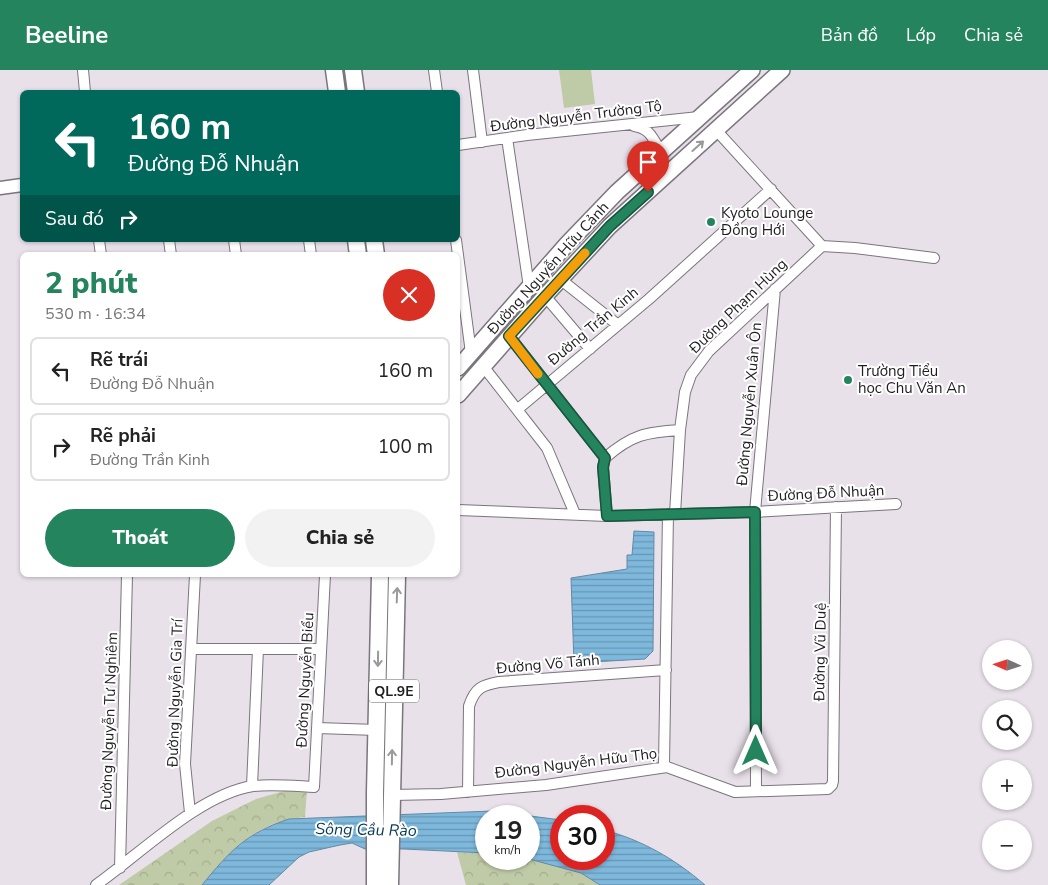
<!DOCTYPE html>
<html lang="vi">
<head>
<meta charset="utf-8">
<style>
  :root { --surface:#fff; --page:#f2f2f2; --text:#222; --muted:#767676; --line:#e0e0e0; --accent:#23845d }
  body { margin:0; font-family:"Nunito Sans",sans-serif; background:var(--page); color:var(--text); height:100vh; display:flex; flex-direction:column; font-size:19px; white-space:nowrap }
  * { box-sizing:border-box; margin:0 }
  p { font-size:16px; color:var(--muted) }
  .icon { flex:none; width:28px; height:28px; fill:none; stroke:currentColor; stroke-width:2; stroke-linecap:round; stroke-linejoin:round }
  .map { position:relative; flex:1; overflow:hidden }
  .details { position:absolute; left:20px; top:182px; width:440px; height:325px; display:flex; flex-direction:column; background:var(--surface); border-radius:8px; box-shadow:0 1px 4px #0004 }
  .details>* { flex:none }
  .guide { position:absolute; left:20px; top:20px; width:440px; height:152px; border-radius:8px; box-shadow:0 1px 4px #0004; background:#00695c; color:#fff; overflow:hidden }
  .needle { width:32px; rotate:273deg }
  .tools { position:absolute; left:982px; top:570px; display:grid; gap:10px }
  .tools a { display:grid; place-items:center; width:50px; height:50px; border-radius:50%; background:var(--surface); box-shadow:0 1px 4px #0004; font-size:25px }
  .speed { position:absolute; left:475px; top:735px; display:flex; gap:10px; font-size:25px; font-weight:700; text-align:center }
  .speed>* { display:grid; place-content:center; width:65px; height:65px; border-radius:50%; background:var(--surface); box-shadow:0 1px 4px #0004; line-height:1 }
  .speed small { font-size:12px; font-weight:400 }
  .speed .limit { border:8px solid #d22; background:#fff; color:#111 }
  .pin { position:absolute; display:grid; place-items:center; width:42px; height:42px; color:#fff; margin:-51px -21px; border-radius:50% 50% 50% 0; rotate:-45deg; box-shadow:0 0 5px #0007 }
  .pin .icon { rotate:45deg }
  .me { position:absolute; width:55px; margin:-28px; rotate:0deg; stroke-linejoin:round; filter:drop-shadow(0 0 4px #0008) }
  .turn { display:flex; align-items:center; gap:18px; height:105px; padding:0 25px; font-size:22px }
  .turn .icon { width:65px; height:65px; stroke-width:2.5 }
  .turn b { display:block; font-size:35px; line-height:42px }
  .then { display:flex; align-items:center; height:48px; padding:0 25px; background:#0003; gap:10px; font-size:19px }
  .round { display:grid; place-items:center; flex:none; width:52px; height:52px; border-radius:26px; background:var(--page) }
  .overview { display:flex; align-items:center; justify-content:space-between; height:85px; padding:0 25px }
  h1 { font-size:30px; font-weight:800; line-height:38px; color:var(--accent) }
  .action { display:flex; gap:10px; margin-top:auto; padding:10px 25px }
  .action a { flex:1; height:58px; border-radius:30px; background:var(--accent); color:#fff; font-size:20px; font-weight:800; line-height:58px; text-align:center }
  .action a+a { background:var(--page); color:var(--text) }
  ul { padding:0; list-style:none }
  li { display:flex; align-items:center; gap:15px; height:68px; margin:0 10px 8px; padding:0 15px; border:2px solid var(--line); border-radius:8px }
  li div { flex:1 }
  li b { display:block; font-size:19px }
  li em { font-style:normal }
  header { display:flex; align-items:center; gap:30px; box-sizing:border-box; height:70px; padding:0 25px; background:var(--accent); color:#fff }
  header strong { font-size:24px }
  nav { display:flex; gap:28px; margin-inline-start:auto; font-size:18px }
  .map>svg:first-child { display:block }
</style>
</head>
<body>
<header>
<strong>Beeline</strong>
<nav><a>Bản đồ</a><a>Lớp</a><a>Chia sẻ</a></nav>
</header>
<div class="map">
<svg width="1048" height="815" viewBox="0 0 1048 815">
  <defs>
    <pattern id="park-crowns" width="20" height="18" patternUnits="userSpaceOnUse" patternTransform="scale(1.25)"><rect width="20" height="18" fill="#bfcaa7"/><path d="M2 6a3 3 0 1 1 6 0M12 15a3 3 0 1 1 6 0" fill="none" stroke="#a4ad8f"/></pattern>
    <pattern id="water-rules" width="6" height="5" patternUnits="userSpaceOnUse" patternTransform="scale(1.25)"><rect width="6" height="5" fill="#7eb8dc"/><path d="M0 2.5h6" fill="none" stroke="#6795b2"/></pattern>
  </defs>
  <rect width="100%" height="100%" fill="#e9e1ea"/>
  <path fill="#bfcaa7" d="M559,0H591L595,34L564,38Z"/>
  <path fill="url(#park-crowns)" d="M307,720L305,747C255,752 233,778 202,815H119L212,751L256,729L284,721Z
    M457,782L486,783V789H536L581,803L600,815H466Z"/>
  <path fill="url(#water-rules)" stroke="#628aa4" d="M634,461L654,462L653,581L645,589L574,593L571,508L627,499V485H632Z
    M492,741L561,750V789H604V760C642,770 675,789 705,815H600L581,803L529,789V746H486V783L404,779H365L352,773L340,775L309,782L299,787L269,815H202C230,781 246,763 289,749Z"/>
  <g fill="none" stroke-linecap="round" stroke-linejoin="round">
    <defs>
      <path id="minor" d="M83,0L85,22
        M434,0L437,22
        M473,0L482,72
        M634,56C650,58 653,69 661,82
        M716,60L822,176
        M507,68L529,217
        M458,75L527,65L699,47
        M99,170L101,185
        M169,170L171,185
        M234,170L236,185
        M309,170L311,185
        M456,170L471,283
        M822,176L855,178L934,188
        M560,209L618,255
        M545,226L590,279
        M509,266L605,388
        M483,296L547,378L575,444
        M518,339L649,229L771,119
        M605,388C631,365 646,362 680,360
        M605,388L603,397L607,446
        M458,440L607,446L755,442L896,434
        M675,444L680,360L685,322L691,305L709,281L822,176
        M191,579H321
        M317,658L377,660
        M667,697L664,694L668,444
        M252,716L258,579
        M756,721L755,442L775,219
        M468,722L469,636C475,618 482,615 499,612L666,600
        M392,725L441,724L546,715L667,697L735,722L828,719L832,715L833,711L836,437
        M190,743L185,694L195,505
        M120,798L127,505
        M96,815C140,784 200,724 253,716C273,714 294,716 314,717L325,505"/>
      <path id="tertiary" d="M0,118L22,115"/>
      <path id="secondary" d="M458,298L567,174L617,122L752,0
        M458,325L545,226L610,156L782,0"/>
      <path id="primary" d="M334,0L337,22
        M353,0L356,22
        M356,170L358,185
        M374,170L376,185
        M375,815V722L380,505
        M390,815L397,505"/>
    </defs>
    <use href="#minor" stroke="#7b757d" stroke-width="12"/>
    <use href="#tertiary" stroke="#7b757d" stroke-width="15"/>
    <use href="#secondary" stroke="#7b757d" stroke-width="18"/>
    <use href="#primary" stroke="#7b757d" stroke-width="19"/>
    <use href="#minor" stroke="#fff" stroke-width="10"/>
    <use href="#tertiary" stroke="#fff" stroke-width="12"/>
    <use href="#secondary" stroke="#fff" stroke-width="15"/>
    <use href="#primary" stroke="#fff" stroke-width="16"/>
  </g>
  <defs><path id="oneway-shaft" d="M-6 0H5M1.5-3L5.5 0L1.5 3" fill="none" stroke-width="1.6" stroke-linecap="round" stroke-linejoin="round" transform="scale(1.25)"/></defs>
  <g stroke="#9a999b">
    <use href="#oneway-shaft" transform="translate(698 76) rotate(-42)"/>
    <use href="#oneway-shaft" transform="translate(397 525) rotate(-88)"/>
    <use href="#oneway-shaft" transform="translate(378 589) rotate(91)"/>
    <use href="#oneway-shaft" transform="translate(392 687) rotate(-89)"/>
  </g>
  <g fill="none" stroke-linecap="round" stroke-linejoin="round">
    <defs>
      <path id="route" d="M648,122L610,156L509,266L605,388L603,397L607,446L755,442L756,681"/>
    </defs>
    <use href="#route" stroke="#17563c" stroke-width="12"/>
    <use href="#route" stroke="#23845d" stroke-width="9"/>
    <path stroke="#f59e0b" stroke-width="9" d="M538,304L509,266L585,183"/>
  </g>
  <g fill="#23845d" stroke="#fff" stroke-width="2">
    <circle cx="711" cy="152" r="5"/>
    <circle cx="848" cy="310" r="5"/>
  </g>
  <g text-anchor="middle" stroke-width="4" stroke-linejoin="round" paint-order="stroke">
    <rect fill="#fff" stroke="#626163" stroke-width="1" x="369" y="609.5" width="50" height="23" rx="4"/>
    <g font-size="14" font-weight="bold" fill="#1f1d20">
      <text x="394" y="626">QL.9E</text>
    </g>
    <g font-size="15" fill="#1f1d20" stroke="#fff">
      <text transform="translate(576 46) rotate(-7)" y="5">Đường Nguyễn Trường Tộ</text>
      <text transform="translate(548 198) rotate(-48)" y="5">Đường Nguyễn Hữu Cảnh</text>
      <text transform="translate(738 236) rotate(-44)" y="5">Đường Phạm Hùng</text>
      <text transform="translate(593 256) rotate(-40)" y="5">Đường Trần Kinh</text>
      <text transform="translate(749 334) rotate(-85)" y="5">Đường Nguyễn Xuân Ôn</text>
      <text transform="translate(826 423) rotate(-3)" y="5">Đường Đỗ Nhuận</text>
      <text transform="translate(820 582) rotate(-89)" y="5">Đường Vũ Duệ</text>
      <text transform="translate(548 594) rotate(-5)" y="5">Đường Võ Tánh</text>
      <text transform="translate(305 610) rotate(-87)" y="5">Đường Nguyễn Biểu</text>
      <text transform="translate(175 623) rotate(-88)" y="5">Đường Nguyễn Gia Trí</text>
      <text transform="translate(109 651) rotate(-88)" y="5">Đường Nguyễn Tư Nghiêm</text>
      <text transform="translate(576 693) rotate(-7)" y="5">Đường Nguyễn Hữu Thọ</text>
    </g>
    <g font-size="15" fill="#1f1d20" stroke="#fff" text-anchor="start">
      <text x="721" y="148">Kyoto Lounge<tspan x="721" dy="17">Đồng Hới</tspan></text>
      <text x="858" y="306">Trường Tiểu<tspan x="858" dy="17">học Chu Văn An</tspan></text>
    </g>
    <g font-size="16" font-style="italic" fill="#083a52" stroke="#fff">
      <text transform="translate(366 759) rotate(1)" y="6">Sông Cầu Rào</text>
    </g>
  </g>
</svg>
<div class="tools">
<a><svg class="needle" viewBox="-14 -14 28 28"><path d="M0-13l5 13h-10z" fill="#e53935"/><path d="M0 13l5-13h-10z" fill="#767676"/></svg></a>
<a><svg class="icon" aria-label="search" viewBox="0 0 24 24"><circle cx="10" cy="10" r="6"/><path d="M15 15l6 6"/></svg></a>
<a>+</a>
<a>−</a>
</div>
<div class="speed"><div>19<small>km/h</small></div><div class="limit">30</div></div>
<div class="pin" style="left:648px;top:122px;background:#d93025"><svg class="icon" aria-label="arrive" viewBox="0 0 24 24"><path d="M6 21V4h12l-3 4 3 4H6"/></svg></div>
<svg class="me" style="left:756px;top:681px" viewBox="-20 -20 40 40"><path d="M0-17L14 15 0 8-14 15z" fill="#23845d" stroke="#fff" stroke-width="4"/></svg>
<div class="guide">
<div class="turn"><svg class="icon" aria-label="left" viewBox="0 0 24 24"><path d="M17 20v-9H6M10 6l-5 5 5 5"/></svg><div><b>160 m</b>Đường Đỗ Nhuận</div></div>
<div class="then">Sau đó<svg class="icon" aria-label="right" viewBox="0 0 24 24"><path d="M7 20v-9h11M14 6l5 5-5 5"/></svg></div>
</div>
<section class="details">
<div class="overview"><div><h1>2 phút</h1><p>530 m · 16:34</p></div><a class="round" style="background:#d93025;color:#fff"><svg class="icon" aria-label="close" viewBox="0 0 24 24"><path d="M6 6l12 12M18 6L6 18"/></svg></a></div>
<ul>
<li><svg class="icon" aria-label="left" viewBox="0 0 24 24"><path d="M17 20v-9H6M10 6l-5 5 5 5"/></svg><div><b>Rẽ trái</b><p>Đường Đỗ Nhuận</p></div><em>160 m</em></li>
<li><svg class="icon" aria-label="right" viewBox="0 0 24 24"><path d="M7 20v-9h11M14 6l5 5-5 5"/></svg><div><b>Rẽ phải</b><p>Đường Trần Kinh</p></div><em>100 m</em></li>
</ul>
<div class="action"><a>Thoát</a><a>Chia sẻ</a></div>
</section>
</div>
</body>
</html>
